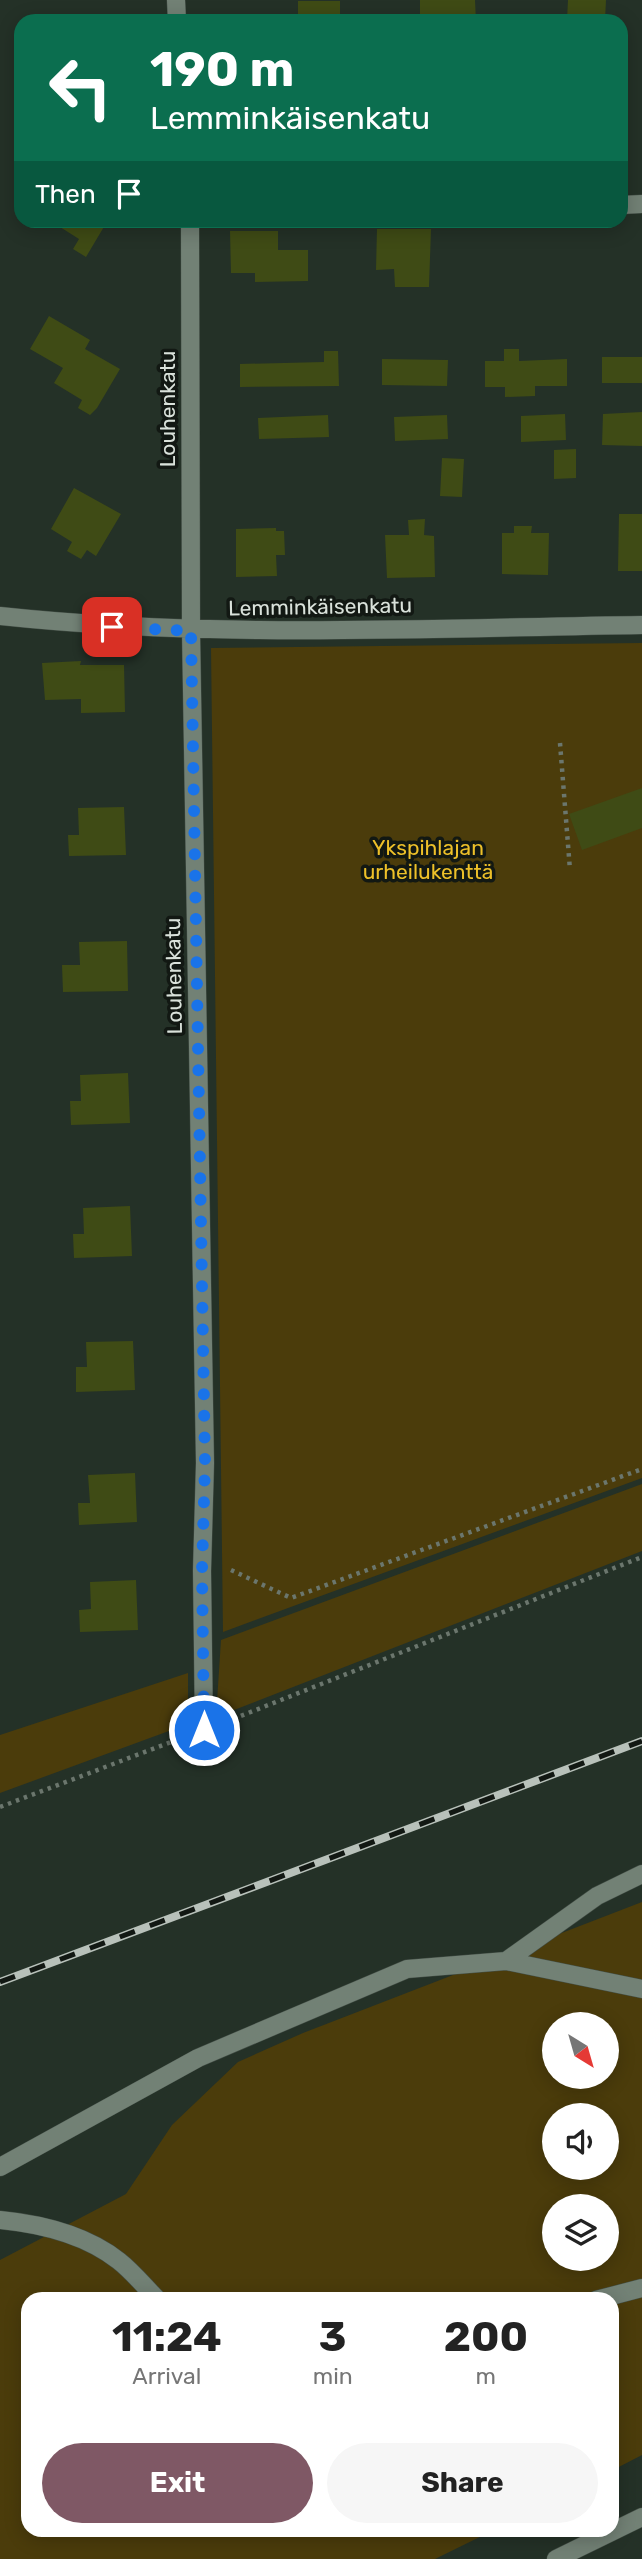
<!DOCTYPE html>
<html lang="en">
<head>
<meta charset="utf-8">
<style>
  :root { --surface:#fff; --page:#f6f6f6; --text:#222; --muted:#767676; --accent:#7f5865 }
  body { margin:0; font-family:Rubik,sans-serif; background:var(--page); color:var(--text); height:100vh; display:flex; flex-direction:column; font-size:26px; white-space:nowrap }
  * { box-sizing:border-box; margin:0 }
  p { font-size:23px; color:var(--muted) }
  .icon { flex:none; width:38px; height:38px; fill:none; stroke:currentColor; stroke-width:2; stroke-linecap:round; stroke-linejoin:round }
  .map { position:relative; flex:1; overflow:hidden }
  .details { position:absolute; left:21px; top:2292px; width:598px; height:245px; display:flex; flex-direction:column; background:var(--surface); border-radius:21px; box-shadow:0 4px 18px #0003 }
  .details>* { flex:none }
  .hud { position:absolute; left:14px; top:14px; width:614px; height:214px; border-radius:21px; box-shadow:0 4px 18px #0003; background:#0b6e4f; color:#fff; overflow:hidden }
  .needle { width:46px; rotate:143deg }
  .buttons { position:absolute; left:542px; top:2012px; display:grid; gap:14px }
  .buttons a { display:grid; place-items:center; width:77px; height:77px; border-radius:50%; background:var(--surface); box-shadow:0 4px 18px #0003; font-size:35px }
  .pin { position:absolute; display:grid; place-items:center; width:60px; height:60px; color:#fff; margin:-30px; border-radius:14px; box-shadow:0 4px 10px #0006 }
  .me { position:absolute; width:77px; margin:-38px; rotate:0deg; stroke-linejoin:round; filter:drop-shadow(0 0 5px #0008) }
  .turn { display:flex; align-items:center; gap:24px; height:147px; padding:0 21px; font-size:32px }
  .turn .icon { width:91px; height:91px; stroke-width:2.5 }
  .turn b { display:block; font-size:49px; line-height:60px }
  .then { display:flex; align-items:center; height:66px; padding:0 21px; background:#0003; gap:14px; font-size:26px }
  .eta { display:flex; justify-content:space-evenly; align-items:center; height:119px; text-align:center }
  .eta b { font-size:42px; font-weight:700; line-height:49px }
  .cta { display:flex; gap:14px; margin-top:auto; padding:14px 21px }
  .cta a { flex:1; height:80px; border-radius:42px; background:var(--accent); color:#fff; font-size:28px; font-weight:700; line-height:80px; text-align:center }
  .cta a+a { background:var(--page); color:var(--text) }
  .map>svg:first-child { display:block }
</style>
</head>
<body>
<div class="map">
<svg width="642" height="2559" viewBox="0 0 642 2559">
  <rect width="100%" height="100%" fill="#243127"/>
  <path fill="#4b3c0b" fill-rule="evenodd" d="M642,643V1478L223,1632L211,648Z
    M642,1484V1551L216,1717L221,1640Z
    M188,1673V1724L0,1793V1735Z
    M642,1902V2455L613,2470L612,2300H28V2530L492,2531L435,2559H0V2260L126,2194L172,2125L238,2062L303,2033ZM555,2025H607V2077H555ZM555,2116H607V2168H555ZM555,2207H607V2259H555Z"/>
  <path fill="#3f4b15" d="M420,0H475L476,21H420Z
    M568,0H606L605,21L567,20Z
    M298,1H340V21H298Z
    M49,220H108L86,257L73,249L79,239Z
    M377,229H431L429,287H395L394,269L376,270Z
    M230,231H278V250H308V281L255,282V273H231Z
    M49,316L90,340L85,349L120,369L97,408L90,415L78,408L82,400L54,383L63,368L30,349Z
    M504,349H519V361L567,359V386H535V396L505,397V387H485V361H504Z
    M324,351H338L339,386L240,387V364L324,362Z
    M602,357H642V383H602Z
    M382,359L448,360L447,386L382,385Z
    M642,412V446L602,445L603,414Z
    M565,414L566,440L521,442V416Z
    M328,415L329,437L259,439L258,418Z
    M447,415L448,439L395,441L394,417Z
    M576,449V478L554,479V450Z
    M442,458L464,459L462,497L440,496Z
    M74,488L121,514L96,556L87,550L81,559L67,551L72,542L51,529Z
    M619,514H642V571H618Z
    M425,519L424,535L434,536L435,577L387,578L385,535H409L408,520Z
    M514,526H532L531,533H549L548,575L502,574V533H514Z
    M276,528V531H284L285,555H276L277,576L236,577V529Z
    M81,661L80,665H124L125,712L81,713V699L45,700L42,663Z
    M642,788V828L582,850L569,814Z
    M124,807L126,855L69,856L68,835H79L78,808Z
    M127,941L128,991L63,992L62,965H80L79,942Z
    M128,1073L130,1123L71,1125L70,1101H81L80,1075Z
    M130,1206L132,1256L74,1258L73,1234H84L83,1208Z
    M133,1341L135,1390L76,1392V1367H87L86,1342Z
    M135,1473L137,1522L79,1525L78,1503H90L88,1475Z
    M136,1580L138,1630L80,1632L79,1610L91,1609L90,1582Z"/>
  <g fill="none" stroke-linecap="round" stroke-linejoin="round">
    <defs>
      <path id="lane" d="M506,1961L597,1896L642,1874
        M0,2167L198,2058L407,1969L506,1961L642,1989
        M0,2220C41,2224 86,2235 119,2261C133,2272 145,2287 158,2300
        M596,2300L642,2288"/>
      <path id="street" d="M176,0L177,21
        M621,205L642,204
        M190,220L191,631L205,1463L202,1571L204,1730
        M0,616C213,639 428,628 642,625"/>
      <path id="secondary" d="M556,2559L642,2517"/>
    </defs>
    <use href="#lane" stroke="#424d45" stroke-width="19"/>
    <use href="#street" stroke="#424d45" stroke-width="19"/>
    <use href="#secondary" stroke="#424d45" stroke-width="19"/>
    <path stroke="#6b766d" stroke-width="4.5" stroke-dasharray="3.5 5" stroke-linecap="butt" d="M560,743L570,870
      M231,1570L291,1598L642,1469
      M233,1719L642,1557
      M0,1807L179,1739"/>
    <use href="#lane" stroke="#728175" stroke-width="18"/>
    <use href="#street" stroke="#728175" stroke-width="18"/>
    <use href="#secondary" stroke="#728175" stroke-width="18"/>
    <defs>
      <path id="rail" d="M0,1982L642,1741"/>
    </defs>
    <use href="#rail" stroke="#b8c1ba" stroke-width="8"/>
    <use href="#rail" stroke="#121813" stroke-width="5" stroke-dasharray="16" stroke-linecap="butt"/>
  </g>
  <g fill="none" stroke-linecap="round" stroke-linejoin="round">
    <path stroke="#1a73e8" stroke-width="12" stroke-dasharray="0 21.6" d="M112,627L191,631L205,1463L202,1571L204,1730"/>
  </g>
  <g text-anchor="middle" stroke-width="7" stroke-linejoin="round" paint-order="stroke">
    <g font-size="21" fill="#dae2db" stroke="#121813">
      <text transform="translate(168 409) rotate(-90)" y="7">Louhenkatu</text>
      <text transform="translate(320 607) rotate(-1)" y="7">Lemminkäisenkatu</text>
      <text transform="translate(174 976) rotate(-91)" y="7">Louhenkatu</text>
    </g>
    <g font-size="21" fill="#edc029" stroke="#121813">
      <text x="428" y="855">Ykspihlajan<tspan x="428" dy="24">urheilukenttä</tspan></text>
    </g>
  </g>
</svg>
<div class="buttons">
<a><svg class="needle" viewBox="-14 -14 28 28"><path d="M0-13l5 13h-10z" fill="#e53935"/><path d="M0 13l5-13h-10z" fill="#767676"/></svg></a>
<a><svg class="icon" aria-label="sound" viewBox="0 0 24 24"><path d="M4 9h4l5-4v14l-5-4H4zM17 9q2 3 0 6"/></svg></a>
<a><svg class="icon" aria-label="layers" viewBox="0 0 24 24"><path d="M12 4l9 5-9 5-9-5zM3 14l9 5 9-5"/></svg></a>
</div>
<div class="pin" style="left:112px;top:627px;background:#d93025"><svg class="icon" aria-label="arrive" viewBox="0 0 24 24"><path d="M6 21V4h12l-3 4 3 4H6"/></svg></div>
<svg class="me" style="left:204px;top:1730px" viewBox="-20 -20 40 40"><circle r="17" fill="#1a73e8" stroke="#fff" stroke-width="3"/><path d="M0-11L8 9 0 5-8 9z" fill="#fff"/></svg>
<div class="hud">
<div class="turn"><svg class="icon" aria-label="left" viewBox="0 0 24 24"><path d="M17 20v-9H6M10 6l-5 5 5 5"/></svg><div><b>190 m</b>Lemminkäisenkatu</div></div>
<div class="then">Then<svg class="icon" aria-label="arrive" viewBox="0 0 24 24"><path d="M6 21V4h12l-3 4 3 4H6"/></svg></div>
</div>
<section class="details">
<div class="eta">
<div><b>11:24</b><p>Arrival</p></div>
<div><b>3</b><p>min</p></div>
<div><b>200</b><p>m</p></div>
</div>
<div class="cta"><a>Exit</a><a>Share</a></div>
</section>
</div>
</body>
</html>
